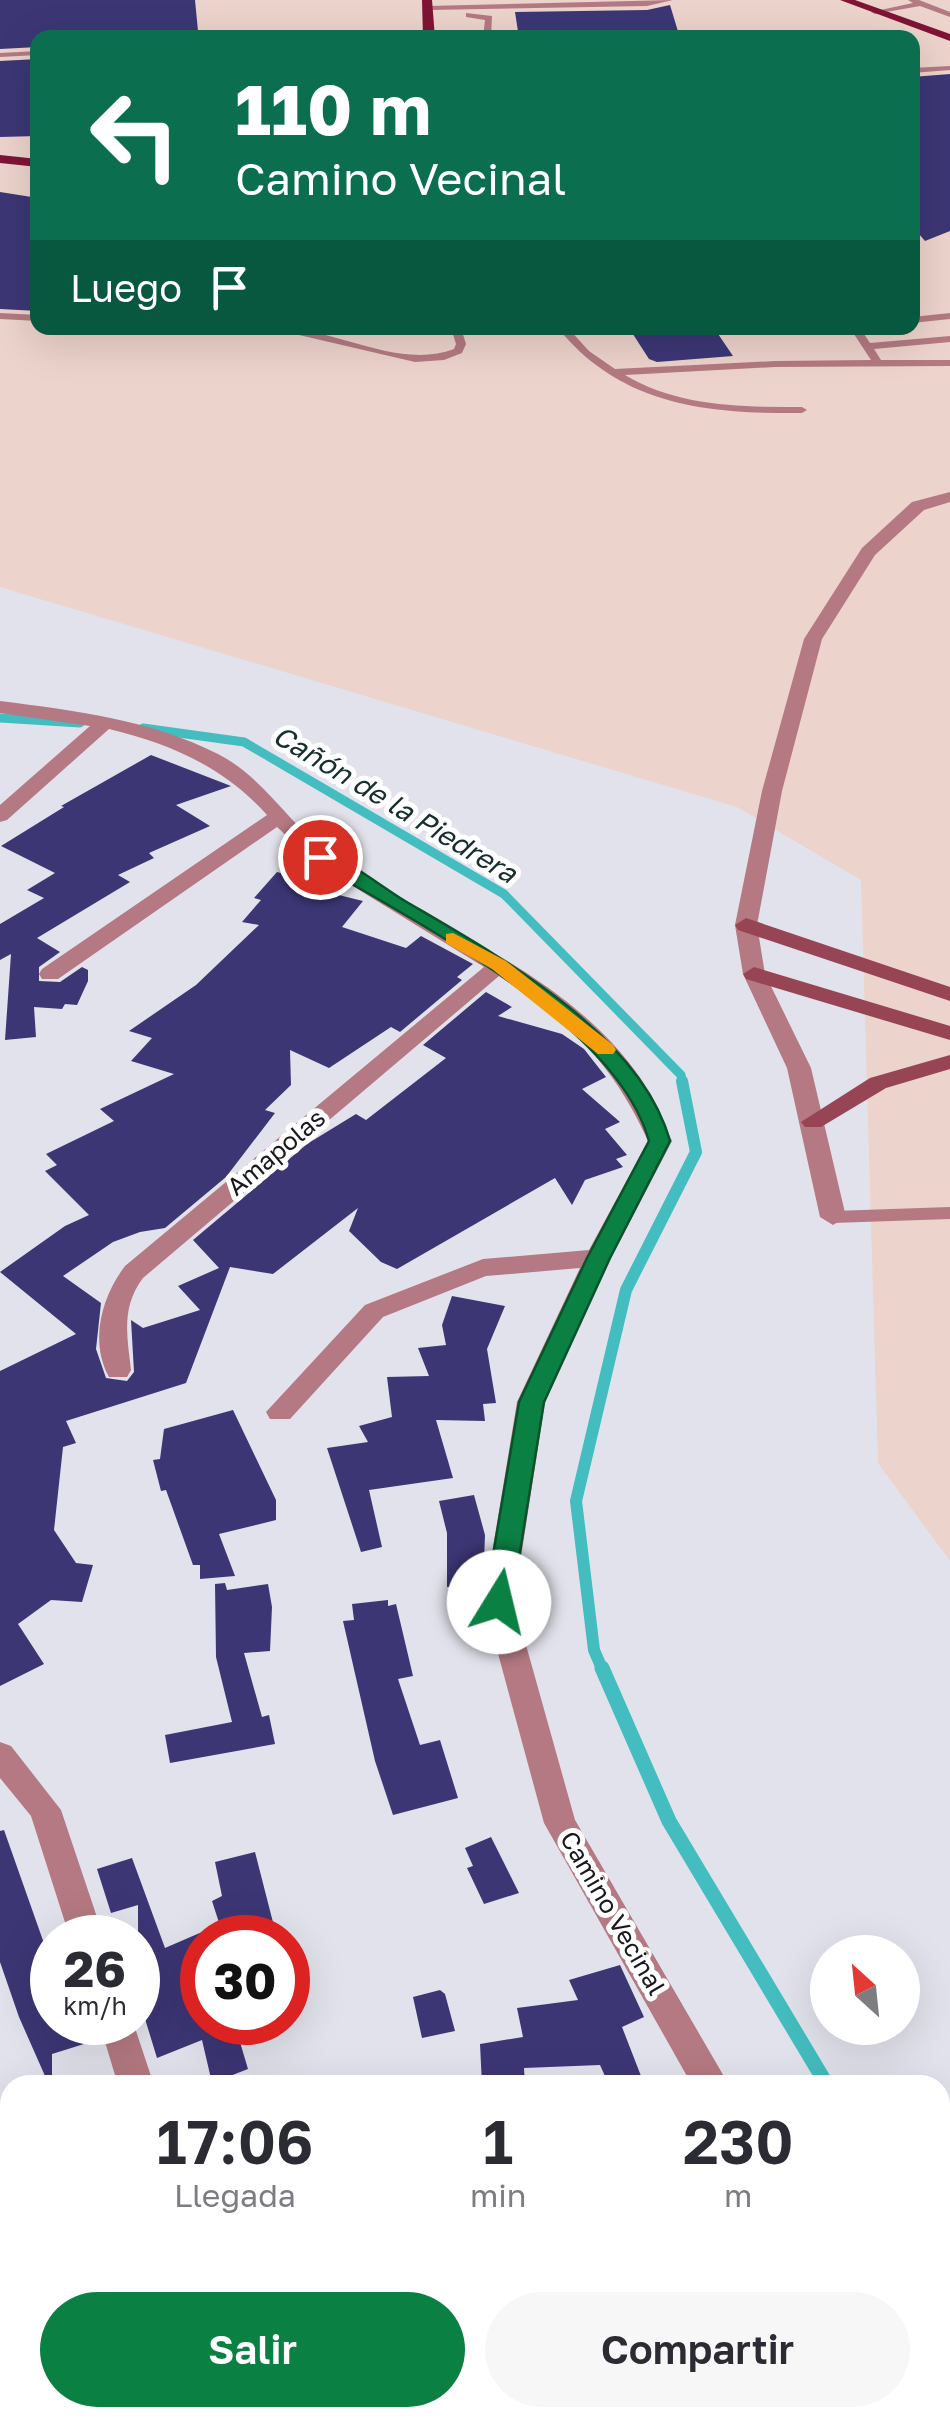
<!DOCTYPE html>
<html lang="es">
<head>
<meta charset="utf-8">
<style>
  :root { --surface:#fff; --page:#f7f7f7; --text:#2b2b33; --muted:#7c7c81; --accent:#0b8043 }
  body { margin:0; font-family:"Golos Text",sans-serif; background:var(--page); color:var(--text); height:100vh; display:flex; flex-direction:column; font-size:38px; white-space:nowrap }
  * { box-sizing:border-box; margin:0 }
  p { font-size:32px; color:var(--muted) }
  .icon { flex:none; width:55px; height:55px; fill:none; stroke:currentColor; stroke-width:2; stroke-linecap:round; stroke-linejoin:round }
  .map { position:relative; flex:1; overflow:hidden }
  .panel { position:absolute; left:0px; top:2075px; width:950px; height:352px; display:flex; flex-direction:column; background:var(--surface); border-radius:30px 30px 0 0; box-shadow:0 10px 40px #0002 }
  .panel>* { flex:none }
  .guide { position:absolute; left:30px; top:30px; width:890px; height:305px; border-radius:20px; box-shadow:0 10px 40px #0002; background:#0b6e4f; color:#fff; overflow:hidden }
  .needle { width:65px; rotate:333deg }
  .controls { position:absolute; left:810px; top:1935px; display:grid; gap:20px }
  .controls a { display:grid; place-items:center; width:110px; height:110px; border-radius:50%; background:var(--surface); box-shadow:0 10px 40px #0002; font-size:50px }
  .speed { position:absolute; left:30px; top:1915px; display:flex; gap:20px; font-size:50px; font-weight:700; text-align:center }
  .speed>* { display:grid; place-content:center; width:130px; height:130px; border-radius:50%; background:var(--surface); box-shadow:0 10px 40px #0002; line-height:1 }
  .speed small { font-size:25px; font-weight:400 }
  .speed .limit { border:15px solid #d22; background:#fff; color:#111 }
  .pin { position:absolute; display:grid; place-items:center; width:85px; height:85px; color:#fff; margin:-42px; border:5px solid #fff; border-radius:50%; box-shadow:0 2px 10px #0007 }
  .me { position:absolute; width:110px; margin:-55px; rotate:9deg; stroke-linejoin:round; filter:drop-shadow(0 0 8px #0008) }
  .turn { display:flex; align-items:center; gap:35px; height:210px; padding:0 40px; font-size:45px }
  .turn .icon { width:130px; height:130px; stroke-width:2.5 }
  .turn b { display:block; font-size:70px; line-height:85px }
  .then { display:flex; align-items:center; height:95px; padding:0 40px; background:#0003; gap:20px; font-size:38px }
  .eta { display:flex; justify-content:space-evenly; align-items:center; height:170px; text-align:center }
  .eta b { font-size:60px; font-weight:600; line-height:70px }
  .cta { display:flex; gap:20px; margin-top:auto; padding:20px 40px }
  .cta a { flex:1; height:115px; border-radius:60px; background:var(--accent); color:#fff; font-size:40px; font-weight:600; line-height:115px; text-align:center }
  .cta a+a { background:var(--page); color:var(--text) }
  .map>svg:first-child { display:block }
</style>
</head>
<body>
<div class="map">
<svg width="950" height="2426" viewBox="0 0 950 2426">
  <rect width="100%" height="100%" fill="#e2e2ec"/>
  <path fill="#ecd3cb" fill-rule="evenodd" d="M0,0H950V1561L878,1463L861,880L737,807L0,587ZM38,38H912V328H38Z"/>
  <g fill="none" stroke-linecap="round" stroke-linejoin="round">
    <path stroke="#43bdbf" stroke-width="9" d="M0,718L80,723
      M143,728L244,742L504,894L681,1075L683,1084"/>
    <path stroke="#43bdbf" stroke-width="12" d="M603,1671L594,1650L576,1501L626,1290L696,1152L682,1081"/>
    <path stroke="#43bdbf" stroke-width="15" d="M602,1668L669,1821L827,2085
      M940,2415L944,2426"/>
  </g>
  <path fill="#3c3675" d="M0,0H195L198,31L38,36V47L0,49Z
    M670,5L680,38H519L515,12L647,10Z
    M38,59V136L0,137V61Z
    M950,74V231L925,241L912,226V77Z
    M0,192L38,198V311L0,309Z
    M629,328H714L733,356L657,362L649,359Z
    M151,755L231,786L176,805L210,826L149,853L154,858L118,875L130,882L37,938L60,952L39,967V981L60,982L82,967L88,970V981L77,1005L65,1004L62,1009L34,1007L36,1037L5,1040L11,954L0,960V924L44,898L27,890L55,873L1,846L64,807L61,806Z
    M277,872L312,881L306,887L363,901L342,927L406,948L421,936L473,964L457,977L462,980L400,1032L391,1027L329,1068L290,1050L291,1085L265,1110L275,1113L226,1177L165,1228L140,1232L113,1242L63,1276L101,1303L96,1349L106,1378L127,1381L134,1372L131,1320L143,1328L200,1310L178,1286L219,1268L193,1240L307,1144L356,1114L366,1120L446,1058L423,1045L486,992L512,1007L498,1016L562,1034L584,1049L606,1077L582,1089L620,1122L605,1129L627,1155L616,1159L623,1167L585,1180L572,1205L555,1178L397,1269L381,1262L349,1231L358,1208L273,1274L230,1267L186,1383L66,1421L76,1443L63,1447L54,1530L76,1563L93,1565L82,1602L51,1600L18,1624L44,1664L0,1686V1371L76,1334L0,1272L65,1226L89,1215L45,1171L57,1165L46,1154L114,1121L100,1109L174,1074L131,1061L152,1038L129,1031L196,985L259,925L242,922L261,900L254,898Z
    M452,1296L505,1306L487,1349L496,1403L483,1404L485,1421L436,1420L453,1478L369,1490L382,1547L361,1552L327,1448L368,1442L359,1426L392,1417L387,1377L429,1376L418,1348L446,1345L442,1325Z
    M233,1410L276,1500V1520L219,1534L235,1576L200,1579V1565H193L166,1490L161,1491L153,1460L160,1459L164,1429Z
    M474,1495L485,1535L483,1587H447V1533L439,1501Z
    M225,1583L227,1590L268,1584L272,1607L270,1651L244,1653L262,1717L269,1715L275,1744L170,1763L165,1735L232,1722L216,1657L215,1584Z
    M388,1600V1606L396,1604L413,1676L398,1679L420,1745L440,1740L458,1798L393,1815L375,1761L343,1621L354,1620L352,1604Z
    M4,1830L52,1966V2022H96L100,2039L52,2054V2085H49L19,2017L0,1962V1831Z
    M491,1837L519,1893L484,1904L467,1868L473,1866L465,1848Z
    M255,1852L277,1938H224L212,1901L222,1896L215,1862Z
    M132,1858L165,1948L202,1932V2022H234L248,2069L212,2083L202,2040L157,2058L138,1996V1905L111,1913L97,1869Z
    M620,1965L644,2017L622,2027L641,2076L609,2085L600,2065L524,2068L525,2085H482L480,2044L523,2037L517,2008L578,2000L569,1980Z
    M440,1990L445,1994L455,2031L422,2038L413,1997Z"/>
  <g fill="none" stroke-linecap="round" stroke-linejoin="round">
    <path fill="#b47982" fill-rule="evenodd" d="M673,0L647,6L428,10L424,8L428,6Z
      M908,0H919L950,12V17L920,6L875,14L871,12L913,3Z
      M466,13L492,16L491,38H483L485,20L466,17Z
      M38,51V55L0,57V53Z
      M950,66V70L912,73V68Z
      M0,313L38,315V321L0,319Z
      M950,313V319L912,323V317Z
      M269,328C330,324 396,371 454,349L456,344L451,328H461L466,344L462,353L444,360L415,362Z
      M558,328H568L589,351L615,369L775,361L871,360L850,328H860L870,343L950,336V342L874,349L881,360H950V366L775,367L625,375C678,407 742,407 802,407L807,410L802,413C708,414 621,406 558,328Z
      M950,1207V1219L833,1223L824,1217L833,1211Z"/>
    <path fill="#b47982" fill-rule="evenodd" d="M950,492V502L924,510L875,555L822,639L782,791L757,925L765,974L811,1068L846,1217L833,1225L820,1217L787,1068L743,974L735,925L762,791L804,639L862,548L912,502Z
      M0,701C77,711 148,719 218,754C265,778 289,825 331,855C436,931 580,976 650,1093C659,1108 665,1125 672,1141L611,1258L545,1402L514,1602L575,1820L729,2085H692L544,1823L484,1602L517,1402L580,1268L486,1276L383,1317L290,1419H270L266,1412L365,1305L483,1259L589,1250L648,1141C614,1065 569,1021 499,976L143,1278C121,1307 127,1336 131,1370L127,1377H109C89,1341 102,1296 125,1266L484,967L317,864L277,827L58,979H42L39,974L42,969L267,815C224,767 171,744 109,729L7,820L0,822V805L90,726L0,713Z
      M0,1742L11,1746L61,1810L104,1938H70L31,1816L0,1778Z
      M99,2022H133L154,2085H118Z
      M222,2418H260L263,2426H223Z
      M747,2418H785L789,2426H749Z"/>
    <path fill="#974454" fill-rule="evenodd" d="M746,918L950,987V1001L738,930L735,925Z
      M754,967L950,1026V1040L746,979L743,974Z
      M950,1055V1069L886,1088L821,1127H805L801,1122L870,1078Z"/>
    <path fill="#7f1435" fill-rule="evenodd" d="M422,0H432L435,38H423Z
      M840,0H855L950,34V41Z
      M0,155L38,159V167L0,163Z"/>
  </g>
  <path fill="#0b8043" stroke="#07532c" stroke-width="2.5" d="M320,851C349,860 379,885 405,901C497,955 640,1033 670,1141L610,1258L544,1402L512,1602L508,1609L499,1612L489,1609L485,1602L519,1402L587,1258L649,1141C616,1022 415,923 313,861V853Z"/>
  <path fill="#f59e0b" d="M453,933L506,961L613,1045L616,1050L613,1054H598L492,969L446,943V934Z"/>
  <g text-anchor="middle" stroke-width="10" stroke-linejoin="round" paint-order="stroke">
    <g font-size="25" fill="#19191d" stroke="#fff">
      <text transform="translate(276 1152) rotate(-40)" y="9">Amapolas</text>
      <text transform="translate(613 1913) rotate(60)" y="9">Camino Vecinal</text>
    </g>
    <g font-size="28" font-style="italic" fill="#182d2e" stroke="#fff">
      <text transform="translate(395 804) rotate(31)" y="10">Cañón de la Piedrera</text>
    </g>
  </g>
</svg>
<div class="controls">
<a><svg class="needle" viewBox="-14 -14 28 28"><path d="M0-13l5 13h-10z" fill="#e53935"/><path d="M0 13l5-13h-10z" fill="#7c7c81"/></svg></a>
</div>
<div class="speed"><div>26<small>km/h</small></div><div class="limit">30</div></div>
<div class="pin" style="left:320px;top:857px;background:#d93025"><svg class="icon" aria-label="arrive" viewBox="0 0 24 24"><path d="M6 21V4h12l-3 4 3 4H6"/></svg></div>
<svg class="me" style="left:499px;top:1602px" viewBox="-20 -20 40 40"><circle r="19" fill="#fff"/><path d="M0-13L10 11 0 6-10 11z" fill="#0b8043"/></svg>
<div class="guide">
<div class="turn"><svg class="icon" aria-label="left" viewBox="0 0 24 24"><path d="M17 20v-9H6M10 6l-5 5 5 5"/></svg><div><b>110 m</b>Camino Vecinal</div></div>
<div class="then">Luego<svg class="icon" aria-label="arrive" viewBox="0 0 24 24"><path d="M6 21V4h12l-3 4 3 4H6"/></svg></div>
</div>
<section class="panel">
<div class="eta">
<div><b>17:06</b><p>Llegada</p></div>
<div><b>1</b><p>min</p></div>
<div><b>230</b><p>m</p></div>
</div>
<div class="cta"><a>Salir</a><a>Compartir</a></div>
</section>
</div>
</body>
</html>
